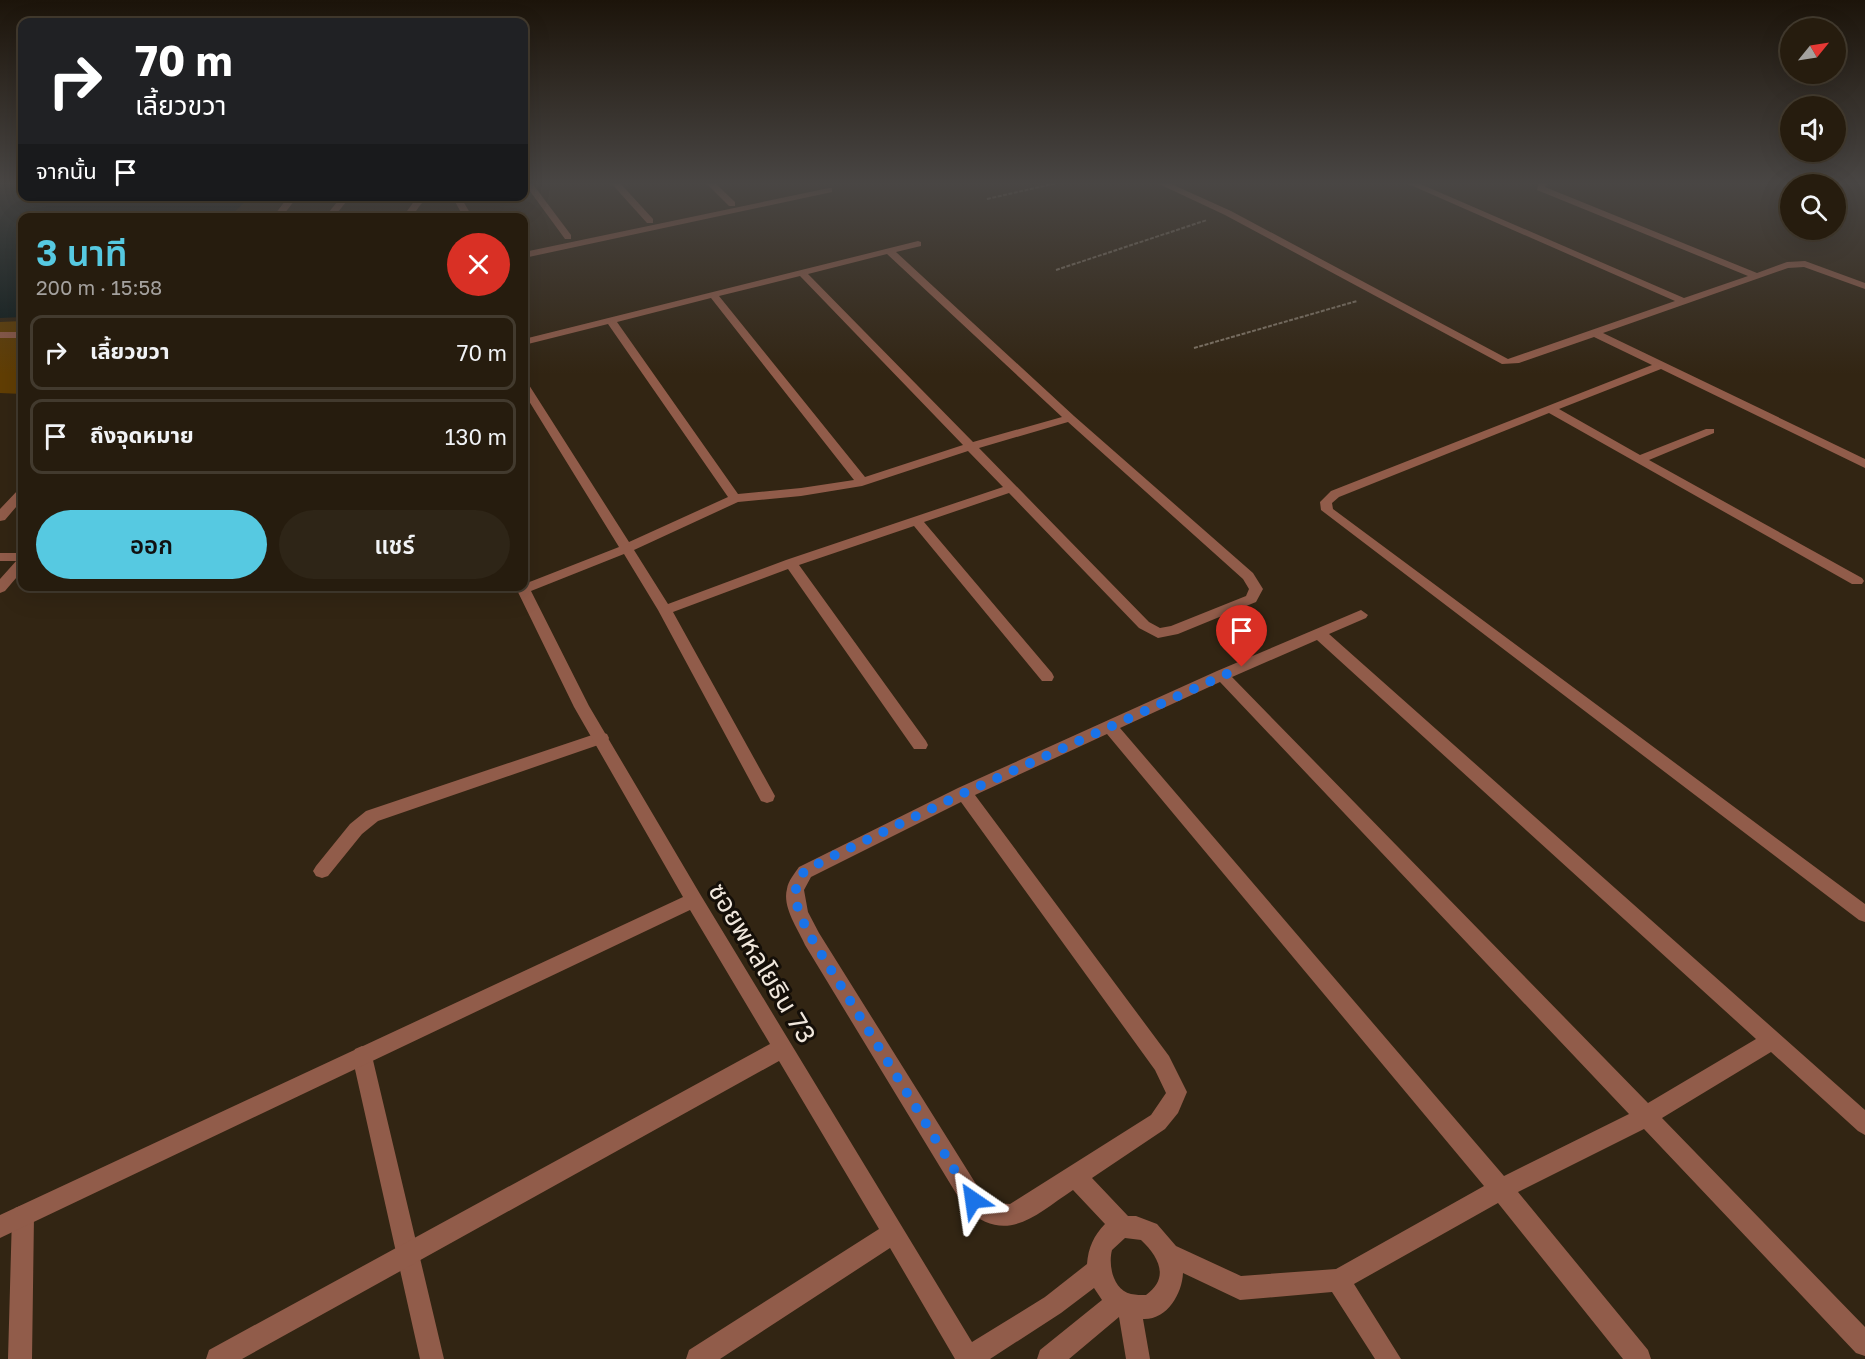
<!DOCTYPE html>
<html lang="th">
<head>
<meta charset="utf-8">
<style>
  :root { --surface:#261c0e; --page:#2e2517; --text:#f1f3f6; --muted:#a4a19e; --line:#423a2e; --accent:#56c9e1 }
  body { margin:0; font-family:"Golos Text","Noto Sans Thai",sans-serif; background:var(--page); color:var(--text); height:100vh; display:flex; flex-direction:column; font-size:22px; white-space:nowrap }
  * { box-sizing:border-box; margin:0 }
  p { font-size:20px; color:var(--muted) }
  .icon { flex:none; width:33px; height:33px; fill:none; stroke:currentColor; stroke-width:2; stroke-linecap:round; stroke-linejoin:round }
  .map { position:relative; flex:1; overflow:hidden }
  .panel { position:absolute; left:18px; top:213px; width:510px; height:378px; display:flex; flex-direction:column; background:var(--surface); border-radius:12px; box-shadow:0 6px 24px #0002,0 0 0 2px var(--line) }
  .panel>* { flex:none }
  .top-card { position:absolute; left:18px; top:18px; width:510px; height:183px; border-radius:12px; box-shadow:0 6px 24px #0002,0 0 0 2px var(--line); background:#202124; color:#fff; overflow:hidden }
  .needle { width:39px; rotate:60deg }
  .fabs { position:absolute; left:1780px; top:18px; display:grid; gap:12px }
  .fabs a { display:grid; place-items:center; width:66px; height:66px; border-radius:50%; background:var(--surface); box-shadow:0 6px 24px #0002,0 0 0 2px var(--line); font-size:30px }
  .pin { position:absolute; display:grid; place-items:center; width:51px; height:51px; color:#fff; margin:-62px -26px; border-radius:50% 50% 50% 0; rotate:-45deg; box-shadow:0 0 6px #0007 }
  .pin .icon { rotate:45deg }
  .me { position:absolute; width:66px; margin:-33px; rotate:328deg; stroke-linejoin:round; filter:drop-shadow(0 0 4px #0008) }
  .turn { display:flex; align-items:center; gap:21px; height:126px; padding:0 18px; font-size:27px }
  .turn .icon { width:78px; height:78px; stroke-width:2.5 }
  .turn b { display:block; font-size:42px; line-height:51px }
  .then { display:flex; align-items:center; height:57px; padding:0 18px; background:#0003; gap:12px; font-size:22px }
  .round { display:grid; place-items:center; flex:none; width:63px; height:63px; border-radius:32px; background:var(--page) }
  .head { display:flex; align-items:center; justify-content:space-between; height:102px; padding:0 18px }
  h1 { font-size:36px; font-weight:600; line-height:45px; color:var(--accent) }
  .primary-button { display:flex; gap:12px; margin-top:auto; padding:12px 18px }
  .primary-button a { flex:1; height:69px; border-radius:36px; background:var(--accent); color:#111; font-size:24px; font-weight:600; line-height:69px; text-align:center }
  .primary-button a+a { background:var(--page); color:var(--text) }
  ul { padding:0; list-style:none }
  li { display:flex; align-items:center; gap:18px; height:75px; margin:0 12px 9px; padding:0 6px; border:3px solid var(--line); border-radius:12px }
  li div { flex:1 }
  li b { display:block; font-size:22px }
  li em { font-style:normal }
  .map>svg:first-child { display:block }
</style>
</head>
<body>
<div class="map">
<svg width="1865" height="1359" viewBox="0 0 1865 1359">
  <rect width="100%" height="100%" fill="#322513"/>
  <path fill="#613e04" d="M22,321V394L0,393V322Z"/>
  <path fill="#0d1c1d" d="M0,183H22V196L250,197L229,217L22,218V317L0,318Z"/>
  <g fill="none" stroke-linecap="round" stroke-linejoin="round">
    <path stroke="#807566" stroke-width="2" stroke-dasharray="4 1.5" stroke-linecap="butt" d="M987,199L1057,183
      M1056,270L1207,220
      M1194,348L1357,301"/>
    <path fill="#915c4a" fill-rule="evenodd" d="M1157,183H1169L1231,211L1508,359L1675,301L1406,183H1418L1684,298L1748,276L1537,190L1539,183H1547L1545,187L1757,273L1787,262L1805,261L1865,283V289L1804,267L1788,268L1603,333L1865,459V468L1661,369L1559,409L1640,455L1706,429H1714V433L1649,460L1862,578L1864,581L1862,584H1852L1549,413L1339,497L1332,503L1333,509L1865,904V922L1859,920L1321,510L1320,502L1331,491L1652,365L1594,337L1519,363L1502,364L1225,215Z
      M289,196H298L281,218H272Z
      M0,332H22V338H0Z
      M22,489V500L5,520L0,521V509L18,490Z
      M0,553H22V561H0Z
      M601,732L607,734L609,738L607,742L378,821L362,834L328,876L322,878L316,876L313,871L316,866L350,824L366,811Z
      M362,1046L369,1049L372,1056L444,1359H420L352,1056L355,1049Z
      M23,1205L31,1208L34,1216L32,1359H8L12,1216L15,1208Z"/>
    <path fill="#915c4a" fill-rule="evenodd" d="M524,183H532L571,235V239H565Z
      M611,183H620L653,219V223H647Z
      M706,183H715L735,202V206H729Z
      M829,188H832V192L524,258V252Z
      M342,196H351L333,218H324Z
      M421,196H432L421,204L411,218H402L415,200Z
      M452,196H460L473,218H464Z
      M918,241L921,242V246L896,252L1074,416L1253,573L1263,589L1256,602L1178,634L1158,638L1139,628L1009,493L924,522L1052,673L1054,677L1052,681H1042L914,526L799,565L926,741L928,745L926,749H914L788,569L673,612L775,796L773,801L767,803L761,801L658,610L624,554L531,591L589,706L700,894L972,1342L1045,1297L1087,1264C1088,1248 1094,1235 1105,1224L1073,1190C1035,1215 1007,1246 965,1208L805,945C798,929 782,907 787,889C788,881 795,873 799,867L958,788L1217,671L1361,610L1368,615L1366,618L1329,634L1865,1110V1135L1858,1131L1771,1052L1662,1118L1865,1327V1356L1856,1353L1644,1129L1518,1192L1648,1350L1651,1359H1623L1498,1203L1354,1284L1401,1359H1375L1332,1292L1240,1300L1183,1273C1182,1294 1167,1320 1143,1319L1150,1359H1126L1119,1317L1069,1359H1037L1040,1350L1102,1300L1094,1288L1061,1313L990,1359H955L890,1248L720,1359H686L689,1350L879,1229L779,1061L242,1359H206L209,1350L770,1044L690,910L0,1238V1215L683,897L574,707L515,586H524V582L527,583L619,547L524,393V382L529,385L629,542L728,497L608,324L524,345V339ZM887,254L1062,417L973,442L808,274ZM800,276L963,445L865,477L719,296ZM711,298L854,480L801,488L738,494L617,322ZM1068,422L1243,579L1249,589L1246,596L1171,626L1160,628L1149,622L979,448ZM968,451L1003,487L786,560L668,604L634,550L738,502L801,496L862,486ZM1317,640L1756,1039L1648,1103L1232,677ZM1220,682L1629,1114L1504,1176L1120,728ZM1107,734L1484,1186L1336,1269L1241,1276L1176,1246L1157,1224L1136,1216H1128L1092,1178L1165,1129L1178,1113L1187,1092L1169,1056L975,795ZM961,802L1155,1070L1166,1093L1151,1115L1010,1204L995,1203L981,1192L819,933L808,912L804,890L811,877ZM1125,1238L1141,1240C1159,1257 1170,1278 1146,1295C1141,1295 1136,1295 1131,1294C1113,1290 1108,1265 1112,1250Z
      M22,559V571L5,591L0,593V579L17,560Z"/>
  </g>
  <linearGradient id="sky" x2="0" y2="1"><stop stop-color="#1c140a"/><stop offset="0.49" stop-color="#494644"/><stop offset="1" stop-color="#494644" stop-opacity="0"/></linearGradient>
  <rect width="1865" height="374" fill="url(#sky)"/>
  <g fill="none" stroke-linecap="round" stroke-linejoin="round">
    <path stroke="#1a73e8" stroke-width="10" stroke-dasharray="0 18" d="M973,1200L812,939C801,918 786,893 804,872C809,867 819,864 825,860L964,793L1242,667"/>
  </g>
  <g text-anchor="middle" stroke-width="6" stroke-linejoin="round" paint-order="stroke">
    <g font-size="26" fill="#f0e7dc" stroke="#150f08">
      <text transform="translate(762 963) rotate(59)" y="9">ซอยพหลโยธิน 73</text>
    </g>
  </g>
</svg>
<div class="fabs">
<a><svg class="needle" viewBox="-14 -14 28 28"><path d="M0-13l5 13h-10z" fill="#e53935"/><path d="M0 13l5-13h-10z" fill="#a4a19e"/></svg></a>
<a><svg class="icon" aria-label="sound" viewBox="0 0 24 24"><path d="M4 9h4l5-4v14l-5-4H4zM17 9q2 3 0 6"/></svg></a>
<a><svg class="icon" aria-label="search" viewBox="0 0 24 24"><circle cx="10" cy="10" r="6"/><path d="M15 15l6 6"/></svg></a>
</div>
<div class="pin" style="left:1242px;top:667px;background:#d93025"><svg class="icon" aria-label="arrive" viewBox="0 0 24 24"><path d="M6 21V4h12l-3 4 3 4H6"/></svg></div>
<svg class="me" style="left:973px;top:1200px" viewBox="-20 -20 40 40"><path d="M0-17L14 15 0 8-14 15z" fill="#1a73e8" stroke="#fff" stroke-width="4"/></svg>
<div class="top-card">
<div class="turn"><svg class="icon" aria-label="right" viewBox="0 0 24 24"><path d="M7 20v-9h11M14 6l5 5-5 5"/></svg><div><b>70 m</b>เลี้ยวขวา</div></div>
<div class="then">จากนั้น<svg class="icon" aria-label="arrive" viewBox="0 0 24 24"><path d="M6 21V4h12l-3 4 3 4H6"/></svg></div>
</div>
<section class="panel">
<div class="head"><div><h1>3 นาที</h1><p>200 m · 15:58</p></div><a class="round" style="background:#d93025;color:#fff"><svg class="icon" aria-label="close" viewBox="0 0 24 24"><path d="M6 6l12 12M18 6L6 18"/></svg></a></div>
<ul>
<li><svg class="icon" aria-label="right" viewBox="0 0 24 24"><path d="M7 20v-9h11M14 6l5 5-5 5"/></svg><div><b>เลี้ยวขวา</b></div><em>70 m</em></li>
<li><svg class="icon" aria-label="arrive" viewBox="0 0 24 24"><path d="M6 21V4h12l-3 4 3 4H6"/></svg><div><b>ถึงจุดหมาย</b></div><em>130 m</em></li>
</ul>
<div class="primary-button"><a>ออก</a><a>แชร์</a></div>
</section>
</div>
</body>
</html>
